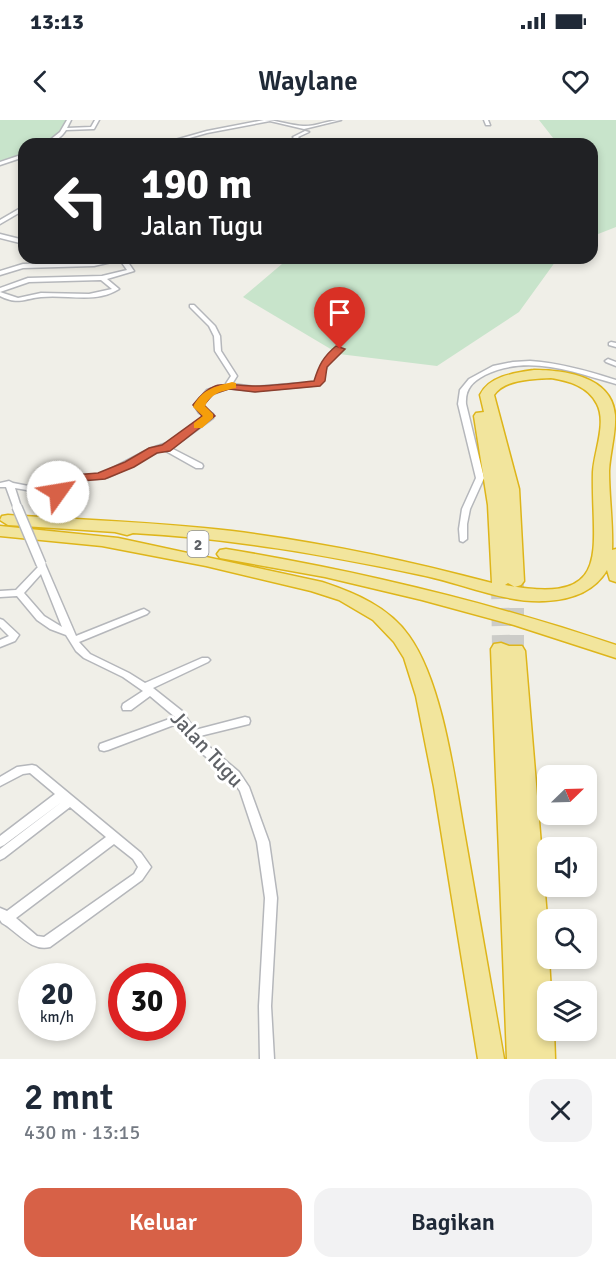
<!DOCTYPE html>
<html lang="id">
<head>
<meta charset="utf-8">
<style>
  :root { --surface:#fff; --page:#f2f2f3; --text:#1f2937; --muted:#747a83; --accent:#d76147 }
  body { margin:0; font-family:Signika,sans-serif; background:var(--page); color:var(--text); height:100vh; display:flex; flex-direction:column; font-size:22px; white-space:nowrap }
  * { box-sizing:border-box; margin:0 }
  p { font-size:20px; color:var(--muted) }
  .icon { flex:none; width:33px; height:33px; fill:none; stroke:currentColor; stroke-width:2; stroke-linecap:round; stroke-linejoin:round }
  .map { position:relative; height:939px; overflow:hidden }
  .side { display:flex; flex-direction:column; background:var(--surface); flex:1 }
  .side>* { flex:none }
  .top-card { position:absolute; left:18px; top:18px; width:580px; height:126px; border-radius:18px; box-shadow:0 3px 9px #0003; background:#202124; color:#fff; overflow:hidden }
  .needle { width:39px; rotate:67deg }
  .fabs { position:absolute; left:537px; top:645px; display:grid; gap:12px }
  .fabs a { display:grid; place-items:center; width:60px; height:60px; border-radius:12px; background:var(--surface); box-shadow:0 3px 9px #0003; font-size:30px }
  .speed { position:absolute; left:18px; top:843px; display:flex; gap:12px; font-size:30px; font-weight:700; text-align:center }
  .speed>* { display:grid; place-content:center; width:78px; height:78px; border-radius:50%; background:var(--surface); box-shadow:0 3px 9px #0003; line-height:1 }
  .speed small { font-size:15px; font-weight:400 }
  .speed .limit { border:9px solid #d22; background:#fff; color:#111 }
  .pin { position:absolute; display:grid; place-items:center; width:51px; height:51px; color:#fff; margin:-62px -26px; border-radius:50% 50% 50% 0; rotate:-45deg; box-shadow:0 0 6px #0007 }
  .pin .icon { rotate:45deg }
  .me { position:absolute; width:66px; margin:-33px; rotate:58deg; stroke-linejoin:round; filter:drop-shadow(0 0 4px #0008) }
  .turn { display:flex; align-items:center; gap:21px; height:126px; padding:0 24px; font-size:27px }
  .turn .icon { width:78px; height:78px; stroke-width:2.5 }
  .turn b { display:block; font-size:42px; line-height:51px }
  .round { display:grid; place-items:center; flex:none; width:63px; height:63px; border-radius:18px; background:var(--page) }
  .headline { display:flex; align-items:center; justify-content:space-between; height:102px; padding:0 24px }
  h1 { font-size:36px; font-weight:600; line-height:45px }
  .action { display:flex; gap:12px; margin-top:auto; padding:12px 24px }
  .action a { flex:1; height:69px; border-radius:18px; background:var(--accent); color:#fff; font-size:24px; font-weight:600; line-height:69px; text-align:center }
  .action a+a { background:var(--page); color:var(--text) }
  .status { display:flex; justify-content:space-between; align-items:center; height:42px; padding:0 30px; background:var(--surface); direction:ltr }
  .status svg { height:16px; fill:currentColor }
  header { display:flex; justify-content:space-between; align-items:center; height:78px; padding:0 24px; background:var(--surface); font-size:27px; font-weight:600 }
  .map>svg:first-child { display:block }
</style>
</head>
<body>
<div class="status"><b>13:13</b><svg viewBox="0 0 49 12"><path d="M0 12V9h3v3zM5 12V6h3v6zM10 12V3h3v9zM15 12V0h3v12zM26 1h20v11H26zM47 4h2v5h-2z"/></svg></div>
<header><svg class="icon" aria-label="back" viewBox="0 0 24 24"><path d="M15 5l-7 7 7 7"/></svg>Waylane<svg class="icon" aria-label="heart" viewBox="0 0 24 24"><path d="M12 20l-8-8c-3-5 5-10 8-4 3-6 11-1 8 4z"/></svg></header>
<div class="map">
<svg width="616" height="939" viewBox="0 0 616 939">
  <rect width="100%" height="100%" fill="#f0efe8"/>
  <path fill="#c8e4cb" d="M0,0H66C61,20 42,24 24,24V33L0,42Z
    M539,0H616V107L593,116L592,24H552L557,23Z
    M289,138H558L519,192L437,246L339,234L243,177Z"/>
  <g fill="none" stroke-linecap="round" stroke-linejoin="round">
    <path stroke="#ccccc8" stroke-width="18" stroke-dasharray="18 9" stroke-linecap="butt" d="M500,461L501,529
      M515,461V531"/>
    <defs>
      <path id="street" d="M67,0H71L67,8L91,7L95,0H99L94,9L66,10C62,17 52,24 45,24L60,12Z
        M264,0C277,0 289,5 303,6C315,7 328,0 341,0L304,9L270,1L207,13L168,24H161L207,11Z
        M484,0H488L490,5H486Z
        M305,11L309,12L298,17L304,24H299L293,17Z
        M24,34V37L0,45V42Z
        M24,86V90L0,104V100Z
        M0,114L24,120V124L0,118Z
        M113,138H125L134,151L107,159L119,169C96,184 67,174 41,177C23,179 18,185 0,176V172L18,178L41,173L89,174L112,169L101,160L29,162L0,172V168L28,158L102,156L127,150L120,140L94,146L23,148L0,155V151L23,144L94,142Z
        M190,185H194L215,206L220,216L221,231L237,256L232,264L255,267L315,262C322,247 324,234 340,227L343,229L329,242L319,265L255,271L228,268L213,274L202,285L205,289L213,294V298L180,322L171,328L202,344L203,346L202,348H196L164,330C144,335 127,350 108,357C98,360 89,358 79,360L68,371L58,374L44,373L15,368L21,387L20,389H14L6,367H0V363L9,361L13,363L44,369H59L70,359C61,359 55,360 49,353L53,346H59L60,348L57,352L61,355H96L103,353L149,329L170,322L205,296L199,293L194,285L207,270L225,265L231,256L215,231L214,216L209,206L190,187Z
        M611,222L616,223V227L609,225V223Z
        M608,239L616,242V246L606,242L605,241Z
        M530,241C560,243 588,251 616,260V264C573,252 528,234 485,255C472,262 465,269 466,284L484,358L470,389L467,404V419L463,422L460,421L459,409L462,389L476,358L458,284L460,270L469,259L493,246L513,242Z
        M41,441L45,444L76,516L141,490L144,489L149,492L147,494L79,522L90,534L129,553L145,563L202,538H208L210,540L208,542L153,568L182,591L195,610L245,597L249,598L250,601L249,604L200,616L206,624L239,652L249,667L269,722L277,778L271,886L274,939H260L259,886L265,778L257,722L240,671L231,658L198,630L179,603L108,630L104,631L100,630L99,627L100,624L175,597L150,576L131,590H123L122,587L123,584L143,571L123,557L84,538L76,531L66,515L50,509L37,500L17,476L0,477V471L16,470L38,447L37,444L38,442ZM41,454L62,507L44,496L24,473Z
        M0,499L3,500L19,515L15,521L0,527V520L9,516L0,507Z
        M32,645L36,646L141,733L151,747L142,760L50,827C31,832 17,811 2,803L0,800V788L7,791L106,717L70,687L4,738L0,740V729L63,681L4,725L0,727V716L55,674L30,653L23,654L0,666V657L17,647ZM114,724L133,739L138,747L134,754L44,817L37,816L16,798Z"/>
      <path id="highway" d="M534,250C564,250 612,256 615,295C616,314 610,332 609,351C609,377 613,403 612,430L616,429V462L610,460L607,450C594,472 570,480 545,481C503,483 462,463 421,455C326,435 230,418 133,413L127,415L115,412L8,405L0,400L2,396L8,395C83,400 158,402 232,411C320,422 406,440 492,463L488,385L474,296L476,293L484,292L480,275C489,256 514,253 534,250ZM551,258C569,261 588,266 597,284C607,303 594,332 593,352C591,430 616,486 505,465L508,463L515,467L521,465L524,461L519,369L494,275C505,259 533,259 551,258Z
        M0,406L118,418L322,462C355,473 389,487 409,516C442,562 454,654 464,711C477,787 491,863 504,939H478L434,667L416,576L404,538L394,522L373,500L339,480L311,471L206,446L102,426L0,416Z
        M226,429C359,451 488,482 616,525V538L514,505L422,480L325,457L220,438L217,434L220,430Z
        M501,523L509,526H522L525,531L548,809V838H549L551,872H548V910H554L555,939H507L491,529L494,524Z"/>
    </defs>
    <use href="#street" stroke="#b5b7bb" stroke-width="3"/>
    <use href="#highway" stroke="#deb51a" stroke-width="3"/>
    <use href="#street" fill="#fff" fill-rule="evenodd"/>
    <use href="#highway" fill="#f2e59d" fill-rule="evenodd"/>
    <defs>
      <path id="street-bridge" d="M17,387L41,444"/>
    </defs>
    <use href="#street-bridge" stroke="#b5b7bb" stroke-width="12" stroke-linecap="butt"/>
    <use href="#street-bridge" stroke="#fff" stroke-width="9"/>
  </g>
  <path fill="#d76147" stroke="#8c3f2e" stroke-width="1.5" d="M336,226L345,229L327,247L325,261L320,266L255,272L229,269L213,274L204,285L215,296L170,331L157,333L134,347L105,359L81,361L73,371L58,376L52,372L65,366L74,355L98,353L125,342L149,328L162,325L202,296L193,285C215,256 226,266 256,266C275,266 295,263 314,261C319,245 323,237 336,226Z"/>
  <path fill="#f59e0b" d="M232,262L236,263V268C222,271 211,273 205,286L213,294V298L202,308H194V303L203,296L193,287C202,269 214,267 232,262Z"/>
  <g text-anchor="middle" stroke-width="6" stroke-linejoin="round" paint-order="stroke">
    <rect fill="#fff" stroke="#8f9195" stroke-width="1.5" x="187.5" y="411" width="21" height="26" rx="4.5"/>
    <g font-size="16" font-weight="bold" fill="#5f6267">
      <text x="198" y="430">2</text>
    </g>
    <g font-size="21" fill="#5f6267" stroke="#fff">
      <text transform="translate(207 629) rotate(47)" y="7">Jalan Tugu</text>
    </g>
  </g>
</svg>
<div class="fabs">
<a><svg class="needle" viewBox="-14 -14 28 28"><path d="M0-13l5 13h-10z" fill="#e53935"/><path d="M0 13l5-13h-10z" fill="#747a83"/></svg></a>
<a><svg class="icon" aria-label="sound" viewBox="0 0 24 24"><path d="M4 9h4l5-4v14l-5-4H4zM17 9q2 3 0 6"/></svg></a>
<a><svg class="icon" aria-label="search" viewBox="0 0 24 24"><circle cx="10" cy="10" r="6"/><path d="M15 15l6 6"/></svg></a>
<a><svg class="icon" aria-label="layers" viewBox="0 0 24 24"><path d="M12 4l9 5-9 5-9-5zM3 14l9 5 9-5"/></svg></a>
</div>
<div class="speed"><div>20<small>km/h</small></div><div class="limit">30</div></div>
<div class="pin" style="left:340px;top:229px;background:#d93025"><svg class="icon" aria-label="arrive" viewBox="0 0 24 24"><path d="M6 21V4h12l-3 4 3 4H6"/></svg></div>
<svg class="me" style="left:58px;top:372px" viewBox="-20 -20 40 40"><circle r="19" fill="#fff"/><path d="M0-13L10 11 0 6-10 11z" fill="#d76147"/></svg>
<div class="top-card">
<div class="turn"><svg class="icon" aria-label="left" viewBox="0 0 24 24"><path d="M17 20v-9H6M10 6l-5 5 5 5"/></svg><div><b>190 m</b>Jalan Tugu</div></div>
</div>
</div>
<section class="side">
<div class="headline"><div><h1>2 mnt</h1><p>430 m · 13:15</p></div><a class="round"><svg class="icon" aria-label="close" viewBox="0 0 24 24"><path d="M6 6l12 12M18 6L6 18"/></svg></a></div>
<div class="action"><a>Keluar</a><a>Bagikan</a></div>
</section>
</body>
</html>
